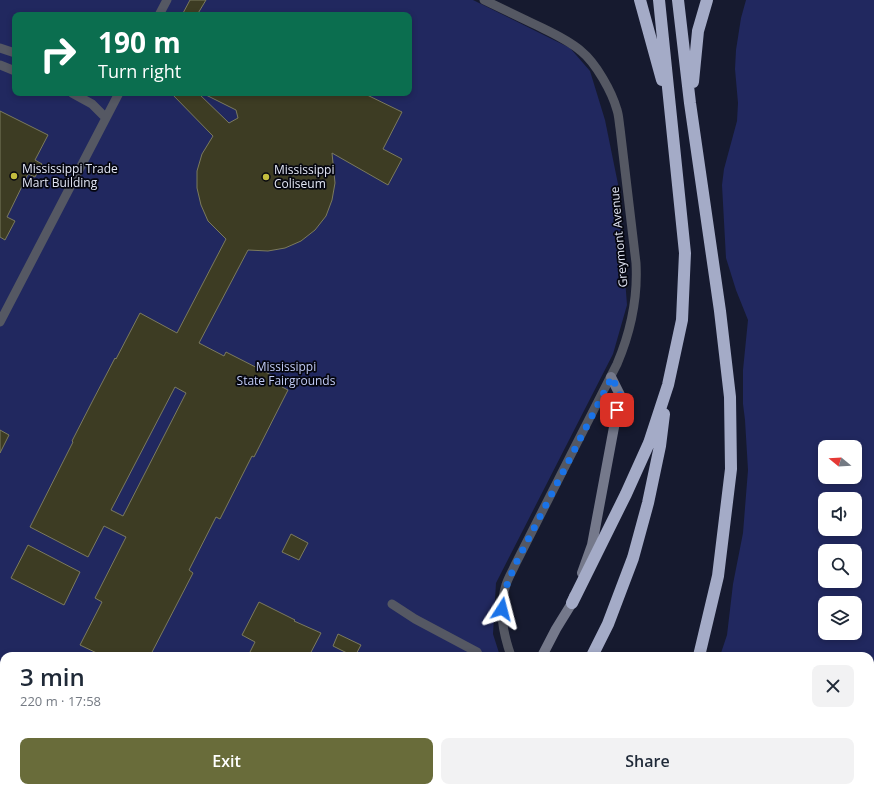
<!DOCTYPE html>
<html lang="en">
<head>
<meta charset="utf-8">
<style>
  :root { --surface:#fff; --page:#f2f2f3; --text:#1f2937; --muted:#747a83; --accent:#696c3a }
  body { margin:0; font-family:"Open Sans",sans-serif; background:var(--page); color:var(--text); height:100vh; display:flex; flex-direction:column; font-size:15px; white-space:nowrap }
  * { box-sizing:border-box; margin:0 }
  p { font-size:13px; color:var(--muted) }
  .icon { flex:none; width:22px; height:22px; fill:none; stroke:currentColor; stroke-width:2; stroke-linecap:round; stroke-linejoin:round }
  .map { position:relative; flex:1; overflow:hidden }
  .drawer { position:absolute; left:0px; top:652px; width:874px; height:140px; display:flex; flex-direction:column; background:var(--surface); border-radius:12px 12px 0 0; box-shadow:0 2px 6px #0003 }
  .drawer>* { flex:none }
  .banner { position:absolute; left:12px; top:12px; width:400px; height:84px; border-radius:8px; box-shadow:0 2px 6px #0003; background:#0b6e4f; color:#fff; overflow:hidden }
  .needle { width:26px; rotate:288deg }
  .fabs { position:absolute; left:818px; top:440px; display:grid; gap:8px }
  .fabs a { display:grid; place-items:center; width:44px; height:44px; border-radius:8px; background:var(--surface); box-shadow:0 2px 6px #0003; font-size:20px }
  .pin { position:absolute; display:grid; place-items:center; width:34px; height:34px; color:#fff; margin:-17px; border-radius:8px; box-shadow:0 2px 6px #0006 }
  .me { position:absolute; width:44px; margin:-22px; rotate:9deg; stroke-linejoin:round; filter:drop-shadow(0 0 3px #0008) }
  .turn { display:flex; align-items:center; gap:14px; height:84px; padding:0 20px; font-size:18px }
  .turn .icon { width:52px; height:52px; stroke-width:2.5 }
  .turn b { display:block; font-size:28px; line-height:34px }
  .round { display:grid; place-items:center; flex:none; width:42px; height:42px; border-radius:8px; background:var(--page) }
  .summary { display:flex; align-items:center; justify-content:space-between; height:68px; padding:0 20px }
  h1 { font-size:24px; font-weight:600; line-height:30px }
  .cta { display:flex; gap:8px; margin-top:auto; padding:8px 20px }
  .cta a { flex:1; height:46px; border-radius:8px; background:var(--accent); color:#fff; font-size:16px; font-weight:600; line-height:46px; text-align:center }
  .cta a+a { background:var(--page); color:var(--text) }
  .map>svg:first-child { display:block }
</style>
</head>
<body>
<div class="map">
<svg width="874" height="792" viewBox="0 0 874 792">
  <rect width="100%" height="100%" fill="#161a2f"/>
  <path fill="#21285f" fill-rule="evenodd" d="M0,0H473L570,48L590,71L605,120L618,184L627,305L613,354L496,583L493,634L500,656H4V788H446L444,792H0ZM15,15H409V93H15Z
    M746,0H874V792H669L671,788H870V656H720L727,635L733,584L743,533L748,470L745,420L743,404V370L748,320L736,290L726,258L722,185L724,169L737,121L738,103L735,69L736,50L741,18ZM825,447H855V477H825ZM825,499H855V529H825ZM825,551H855V581H825ZM825,603H855V633H825Z"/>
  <path fill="#3d3c23" stroke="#7b7a5e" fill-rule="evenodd" d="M190,0H206L197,15H182Z
    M171,93H198L229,123L238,118L236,110L202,93H363L402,112L383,149L402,159L388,185L332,153L335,183L332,200L326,216L315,230L301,241L285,248L268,251L248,250L199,343L224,356L226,352L285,382L282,387L288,390L254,457L252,456L220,519L216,517L189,570L193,573L150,656H103L80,645L102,602L95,598L126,537L104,526L88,557L30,527L73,442L72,441L92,402L115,358L116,359L140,313L177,333L226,239L208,221L201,205L197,188V171L202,154L213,136ZM175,387L186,393L123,516L111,510Z
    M0,111L48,135L35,160L42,164L35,177L28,174L7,217L15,221L5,240L0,237Z
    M0,430L9,435L0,453Z
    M291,534L308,543L299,560L282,552Z
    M28,545L80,572L64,605L11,578Z
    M259,602L295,620L294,621L321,633L309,656H248L255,642L242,635Z
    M338,634L361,645L355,656H353L333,646Z"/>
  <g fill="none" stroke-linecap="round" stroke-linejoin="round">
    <path stroke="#555863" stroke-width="9" d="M484,0C501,8 517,16 534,24C550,32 567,39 581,51C596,63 612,92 617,110C619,116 619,122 620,128L636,263C638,299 631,331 617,364L515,565C512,572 508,578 506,585C498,609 503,633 511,656
      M159,15L167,0
      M0,48L15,53
      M0,65L15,71
      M72,93L92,104L106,118
      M0,322L119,93
      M392,604L415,619L477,652L479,656
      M456,792L458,788"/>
    <path stroke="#75798b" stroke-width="10" d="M582,573L592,545L620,395L611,377
      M542,656L556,629L572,603L574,596
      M472,792L474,788
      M508,792L511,788"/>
    <path stroke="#a4abc7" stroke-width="12" d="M640,0L662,80
      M678,0L690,103L720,311L730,397L731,469L718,576L699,656
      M693,82L698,31L707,0
      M572,603L626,494L649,443L668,385L682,320L685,253L659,0
      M592,656L608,624L633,558L648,503L660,446L664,414
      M650,792L652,788"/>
  </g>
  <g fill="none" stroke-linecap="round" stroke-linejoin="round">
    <path stroke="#1a73e8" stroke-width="7" stroke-dasharray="0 12.6" d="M502,609C502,593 509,580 515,565L612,377L620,395L617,410"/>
  </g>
  <g fill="#c3bd3e" stroke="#05060f" stroke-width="1.5">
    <circle cx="14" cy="176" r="4"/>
    <circle cx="266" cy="177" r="4"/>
  </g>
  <g text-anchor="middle" stroke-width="3.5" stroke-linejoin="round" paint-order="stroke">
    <g font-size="12" fill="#e2e6f5" stroke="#05060f" text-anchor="start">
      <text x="22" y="173">Mississippi Trade<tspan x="22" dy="14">Mart Building</tspan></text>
      <text x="274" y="174">Mississippi<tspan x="274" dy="14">Coliseum</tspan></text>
    </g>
    <g font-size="12" fill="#e2e6f5" stroke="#05060f">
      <text transform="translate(619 237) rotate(-95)" y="4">Greymont Avenue</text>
    </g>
    <g font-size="12" fill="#c0caf4" stroke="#05060f">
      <text x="286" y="371">Mississippi<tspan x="286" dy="14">State Fairgrounds</tspan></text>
    </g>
  </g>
</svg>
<div class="fabs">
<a><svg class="needle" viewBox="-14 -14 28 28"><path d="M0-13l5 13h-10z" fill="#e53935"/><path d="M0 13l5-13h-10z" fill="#747a83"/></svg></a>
<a><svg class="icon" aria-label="sound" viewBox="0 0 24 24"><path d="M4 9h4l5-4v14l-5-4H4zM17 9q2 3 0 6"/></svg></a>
<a><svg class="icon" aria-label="search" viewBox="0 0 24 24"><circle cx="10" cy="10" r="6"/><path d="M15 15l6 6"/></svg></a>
<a><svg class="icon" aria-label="layers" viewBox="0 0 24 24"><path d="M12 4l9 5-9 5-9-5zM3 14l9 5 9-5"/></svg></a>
</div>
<div class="pin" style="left:617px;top:410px;background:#d93025"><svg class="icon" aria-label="arrive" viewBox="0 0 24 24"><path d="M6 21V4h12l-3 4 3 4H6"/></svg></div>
<svg class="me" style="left:502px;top:609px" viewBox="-20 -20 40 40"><path d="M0-17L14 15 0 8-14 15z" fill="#1a73e8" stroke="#fff" stroke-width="4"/></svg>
<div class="banner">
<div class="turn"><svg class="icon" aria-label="right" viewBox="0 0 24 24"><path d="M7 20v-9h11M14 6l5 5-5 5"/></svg><div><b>190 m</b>Turn right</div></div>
</div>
<section class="drawer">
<div class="summary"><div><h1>3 min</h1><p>220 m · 17:58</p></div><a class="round"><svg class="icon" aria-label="close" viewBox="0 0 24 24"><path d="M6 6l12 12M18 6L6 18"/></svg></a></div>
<div class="cta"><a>Exit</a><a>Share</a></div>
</section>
</div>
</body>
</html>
